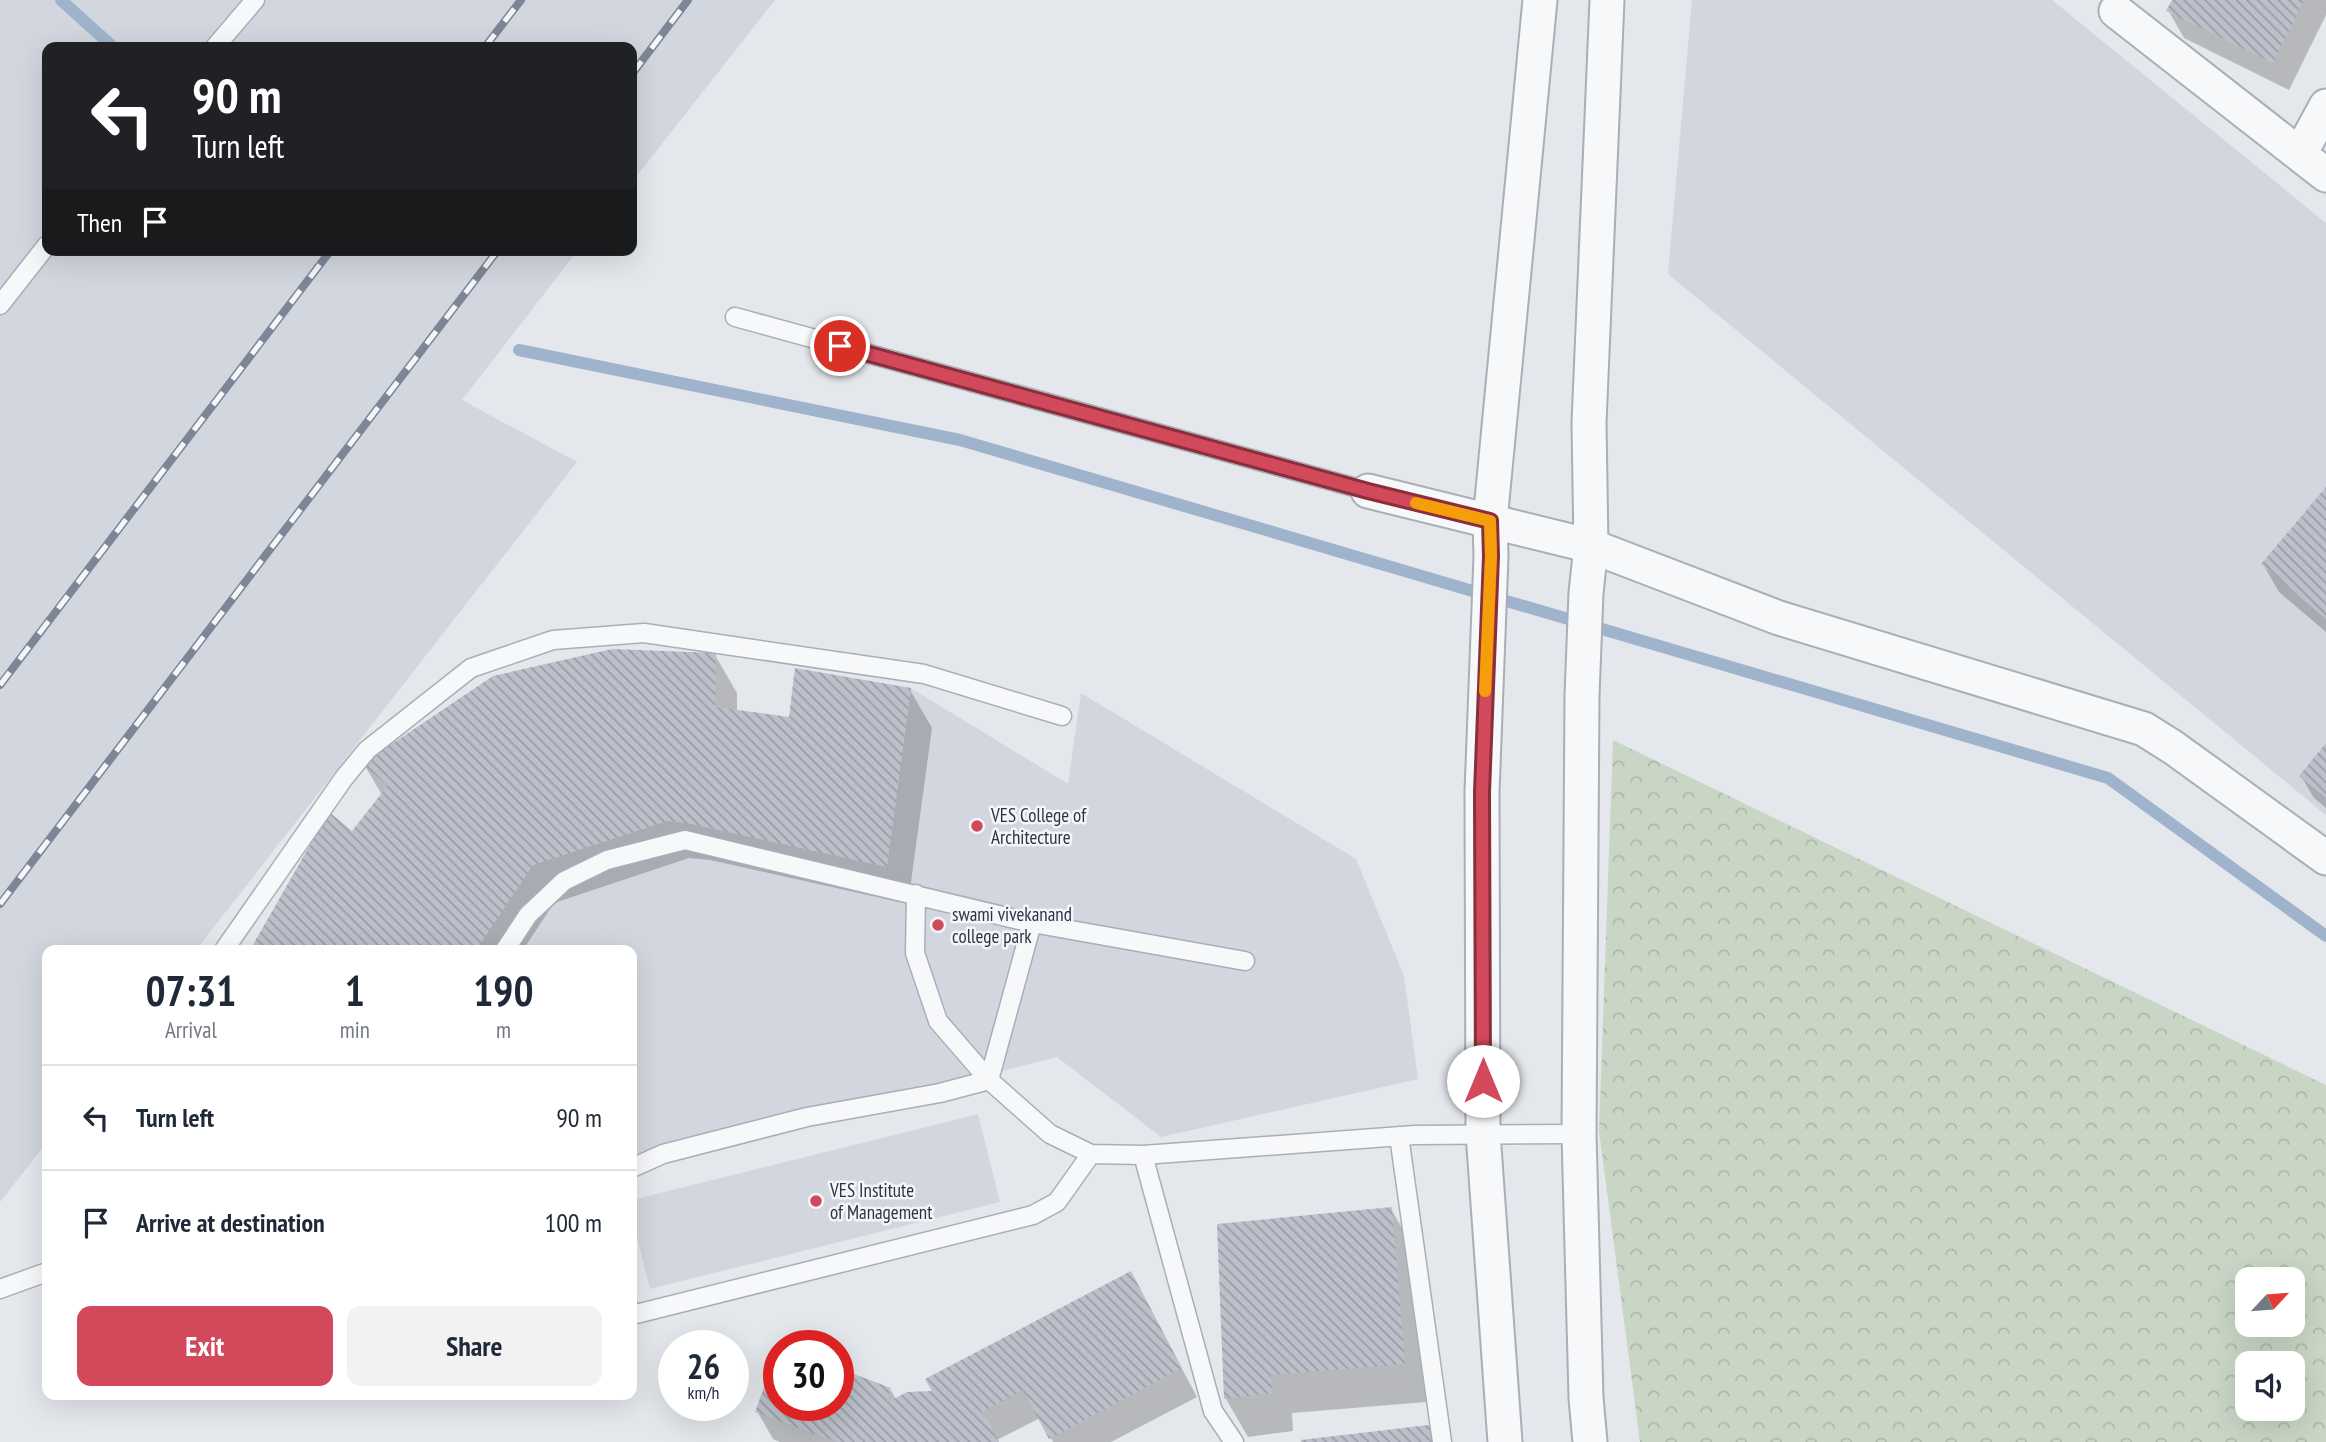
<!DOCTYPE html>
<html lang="en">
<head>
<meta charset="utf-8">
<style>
  :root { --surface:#fff; --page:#f2f2f3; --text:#1f2937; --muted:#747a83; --line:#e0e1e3; --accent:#d1495b }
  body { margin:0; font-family:"PT Sans Narrow",sans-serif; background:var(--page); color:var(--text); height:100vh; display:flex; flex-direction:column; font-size:26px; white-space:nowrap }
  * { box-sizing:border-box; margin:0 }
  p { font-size:23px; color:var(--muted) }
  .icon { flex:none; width:38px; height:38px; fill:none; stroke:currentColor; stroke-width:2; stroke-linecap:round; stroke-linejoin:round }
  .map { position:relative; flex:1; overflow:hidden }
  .drawer { position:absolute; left:42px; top:945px; width:595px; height:455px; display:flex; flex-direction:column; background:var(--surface); border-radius:14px; box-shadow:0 7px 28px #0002 }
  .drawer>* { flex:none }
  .top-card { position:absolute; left:42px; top:42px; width:595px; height:214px; border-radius:14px; box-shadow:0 7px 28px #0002; background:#202124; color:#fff; overflow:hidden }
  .needle { width:46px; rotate:64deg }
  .tools { position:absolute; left:2235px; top:1267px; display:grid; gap:14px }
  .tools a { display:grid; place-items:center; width:70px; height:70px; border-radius:14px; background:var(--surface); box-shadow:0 7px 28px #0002; font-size:35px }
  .speed { position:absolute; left:658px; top:1330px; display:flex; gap:14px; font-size:35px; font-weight:700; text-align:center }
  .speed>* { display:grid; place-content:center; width:91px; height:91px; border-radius:50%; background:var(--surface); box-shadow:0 7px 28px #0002; line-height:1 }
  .speed small { font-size:18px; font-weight:400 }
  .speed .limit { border:10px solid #d22; background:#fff; color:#111 }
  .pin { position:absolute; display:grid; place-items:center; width:60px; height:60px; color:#fff; margin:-30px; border:4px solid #fff; border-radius:50%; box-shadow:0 2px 7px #0007 }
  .me { position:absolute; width:77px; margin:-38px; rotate:0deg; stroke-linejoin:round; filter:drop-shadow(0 0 5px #0008) }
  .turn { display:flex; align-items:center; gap:24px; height:147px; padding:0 35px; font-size:32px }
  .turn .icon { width:91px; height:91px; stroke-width:2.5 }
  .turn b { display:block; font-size:49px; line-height:60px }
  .then { display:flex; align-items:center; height:66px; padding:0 35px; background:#0003; gap:14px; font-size:26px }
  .eta { display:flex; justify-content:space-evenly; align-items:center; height:119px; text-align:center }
  .eta b { font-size:42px; font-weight:700; line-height:49px }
  .button { display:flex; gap:14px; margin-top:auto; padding:14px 35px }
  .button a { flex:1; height:80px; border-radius:14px; background:var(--accent); color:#fff; font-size:28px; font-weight:700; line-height:80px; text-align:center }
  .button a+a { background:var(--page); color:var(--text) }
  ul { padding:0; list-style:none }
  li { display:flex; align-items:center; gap:21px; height:105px; padding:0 35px; border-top:2px solid var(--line) }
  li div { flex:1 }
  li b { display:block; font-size:26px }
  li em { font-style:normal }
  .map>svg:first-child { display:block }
</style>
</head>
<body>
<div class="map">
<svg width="2326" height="1442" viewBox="0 0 2326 1442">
  <defs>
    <pattern id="forest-crowns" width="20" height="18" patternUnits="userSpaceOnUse" patternTransform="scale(1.75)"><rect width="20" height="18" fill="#c9d6c5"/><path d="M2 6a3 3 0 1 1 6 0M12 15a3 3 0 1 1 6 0" fill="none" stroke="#adb8ab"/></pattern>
    <pattern id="building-back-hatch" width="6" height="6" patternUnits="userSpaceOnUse" patternTransform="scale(1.75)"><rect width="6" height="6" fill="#bbc0ca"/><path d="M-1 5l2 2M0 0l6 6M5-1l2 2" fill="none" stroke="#989da6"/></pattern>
  </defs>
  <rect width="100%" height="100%" fill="#e4e7ec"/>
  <path fill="#d2d6de" d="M0,0H775L632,182V47H47V250H578L462,400L577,462L196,950H47V1142L0,1202Z
    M1692,0H2052L2326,223V815L1668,274Z
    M911,688L1068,784L1081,693L1356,859L1404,976L1418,1079L1161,1137L1057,1057L632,1166V950H476L533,865L667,821L687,823L887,867Z
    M978,1114L1000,1202L650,1289L632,1217V1200Z"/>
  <path fill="url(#forest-crowns)" fill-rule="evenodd" d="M1613,740L2326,1085V1442H1640L1599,1131ZM2247,1279H2292V1325H2247ZM2247,1363H2292V1409H2247Z"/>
  <path fill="#0003" d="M2173,0H2326V15L2289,90L2184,38L2168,10Z
    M2326,490V632L2279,592L2263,564Z
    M715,655L737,693V712L790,719L910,690L932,728L908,904L710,860L689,858L554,903L523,950H252L330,814L352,833L382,795L364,764Z
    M2326,746V808L2314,798L2301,776Z
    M1391,1209L1413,1247L1426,1402L1292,1413L1293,1431L1248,1437L1226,1399L1219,1226Z
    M1146,1301L1197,1397L1111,1442H1053L1040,1418L997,1440L999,1442H780L773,1439L757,1411L779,1353V1405H838L890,1389L896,1399L935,1392Z"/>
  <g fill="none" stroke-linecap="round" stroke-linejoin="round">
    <path stroke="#9fb4cc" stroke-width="12" d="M61,0L113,47
      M519,350L960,440L2108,778L2326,936"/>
  </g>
  <path fill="url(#building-back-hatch)" d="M2172,0H2304L2273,63L2166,11Z
    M2326,487V619L2261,564Z
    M612,649L716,653L715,707L789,717L795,668L911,688L887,867L687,823L667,821L533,865L476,950H250L329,812L352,831L388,785L362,764L493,676Z
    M2326,743V798L2299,776Z
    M1392,1207L1405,1364L1271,1375L1272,1393L1224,1399L1217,1224Z
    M1131,1271L1182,1368L1049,1439L1023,1390L980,1413L988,1420L999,1442H837L755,1412L778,1349L779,1405H838V1368L891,1388L886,1403L907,1392L932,1391L925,1379Z
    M1437,1424L1439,1442H1301V1440Z"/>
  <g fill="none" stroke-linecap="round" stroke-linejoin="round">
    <defs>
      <path id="service" d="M215,47L255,0
        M0,305L47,245
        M735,317L1368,491
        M916,894L915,953L938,1021L989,1080L1050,1134L1091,1154L1143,1155L1415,1135L1579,1134
        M1032,923L1245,961
        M224,950L344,778L367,750L471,668L553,640L644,633L924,674L1062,716
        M505,950L528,915L564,881L607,860L685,840L1032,923L989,1080L940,1093L807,1117L663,1154L632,1168
        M1399,1136L1442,1442
        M1143,1155L1213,1411L1234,1442
        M0,1289L47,1272
        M632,1311L636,1314L1033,1215L1057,1202L1091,1154"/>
      <path id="minor" d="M2116,11L2326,175
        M2300,154L2326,106
        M1368,491L1591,546L1779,618L2144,729L2174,748L2326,858
        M1505,1442L1483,1133L1482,792L1491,556L1490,521L1540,0
        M1590,1442L1586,1398L1579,1134L1582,696L1586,593L1591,546L1589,423L1607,0"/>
    </defs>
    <use href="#service" stroke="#a9aeb7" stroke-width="21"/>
    <use href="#minor" stroke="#a9aeb7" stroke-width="37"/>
    <use href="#service" stroke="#f7f8fa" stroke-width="18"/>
    <use href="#minor" stroke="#f7f8fa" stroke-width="33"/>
    <defs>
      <path id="rail" d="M485,47L521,0
        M632,74L688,0
        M0,685L331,250
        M0,904L498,250"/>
    </defs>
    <use href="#rail" stroke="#7d8696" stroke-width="8"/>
    <use href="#rail" stroke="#f4f6f9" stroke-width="5" stroke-dasharray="16" stroke-linecap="butt"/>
  </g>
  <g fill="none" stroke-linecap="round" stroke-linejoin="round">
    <defs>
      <path id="route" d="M840,346L1368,491L1490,521L1491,556L1482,792L1483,1081"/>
    </defs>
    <use href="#route" stroke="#882f3b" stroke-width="18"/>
    <use href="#route" stroke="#d1495b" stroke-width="12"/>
    <path stroke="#f59e0b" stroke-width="12" d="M1416,503L1490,521L1491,556L1485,691"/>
  </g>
  <g fill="#d1495b" stroke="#f4f6f9" stroke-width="2.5">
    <circle cx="977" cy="826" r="7"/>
    <circle cx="938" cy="925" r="7"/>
    <circle cx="816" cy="1201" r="7"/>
  </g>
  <g text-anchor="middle" stroke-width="5" stroke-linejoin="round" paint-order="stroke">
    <g font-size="19" fill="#2b3445" stroke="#f4f6f9" text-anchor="start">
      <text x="991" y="822">VES College of<tspan x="991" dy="22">Architecture</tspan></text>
      <text x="952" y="921">swami vivekanand<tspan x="952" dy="22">college park</tspan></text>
      <text x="830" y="1197">VES Institute<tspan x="830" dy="22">of Management</tspan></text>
    </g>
  </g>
</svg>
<div class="tools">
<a><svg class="needle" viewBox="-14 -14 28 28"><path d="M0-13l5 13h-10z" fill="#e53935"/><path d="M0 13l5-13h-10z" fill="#747a83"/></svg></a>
<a><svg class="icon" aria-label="sound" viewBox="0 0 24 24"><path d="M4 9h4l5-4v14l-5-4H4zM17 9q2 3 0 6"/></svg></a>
</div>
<div class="speed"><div>26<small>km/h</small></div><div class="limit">30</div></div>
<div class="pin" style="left:840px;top:346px;background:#d93025"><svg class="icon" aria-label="arrive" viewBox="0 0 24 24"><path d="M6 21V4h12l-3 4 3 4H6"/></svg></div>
<svg class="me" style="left:1483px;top:1081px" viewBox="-20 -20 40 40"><circle r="19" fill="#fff"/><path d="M0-13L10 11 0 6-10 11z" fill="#d1495b"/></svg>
<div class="top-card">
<div class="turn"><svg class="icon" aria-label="left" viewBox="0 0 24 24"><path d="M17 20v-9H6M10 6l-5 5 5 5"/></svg><div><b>90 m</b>Turn left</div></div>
<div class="then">Then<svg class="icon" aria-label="arrive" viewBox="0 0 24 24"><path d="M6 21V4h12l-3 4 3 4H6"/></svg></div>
</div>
<section class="drawer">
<div class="eta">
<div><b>07:31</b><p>Arrival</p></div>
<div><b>1</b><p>min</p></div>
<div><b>190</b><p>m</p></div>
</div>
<ul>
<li><svg class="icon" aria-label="left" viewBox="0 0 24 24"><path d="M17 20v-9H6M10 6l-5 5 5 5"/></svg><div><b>Turn left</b></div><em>90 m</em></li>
<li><svg class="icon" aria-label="arrive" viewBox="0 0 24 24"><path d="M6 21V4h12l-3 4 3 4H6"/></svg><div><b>Arrive at destination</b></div><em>100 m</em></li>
</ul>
<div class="button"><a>Exit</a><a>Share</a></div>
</section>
</div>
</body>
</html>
